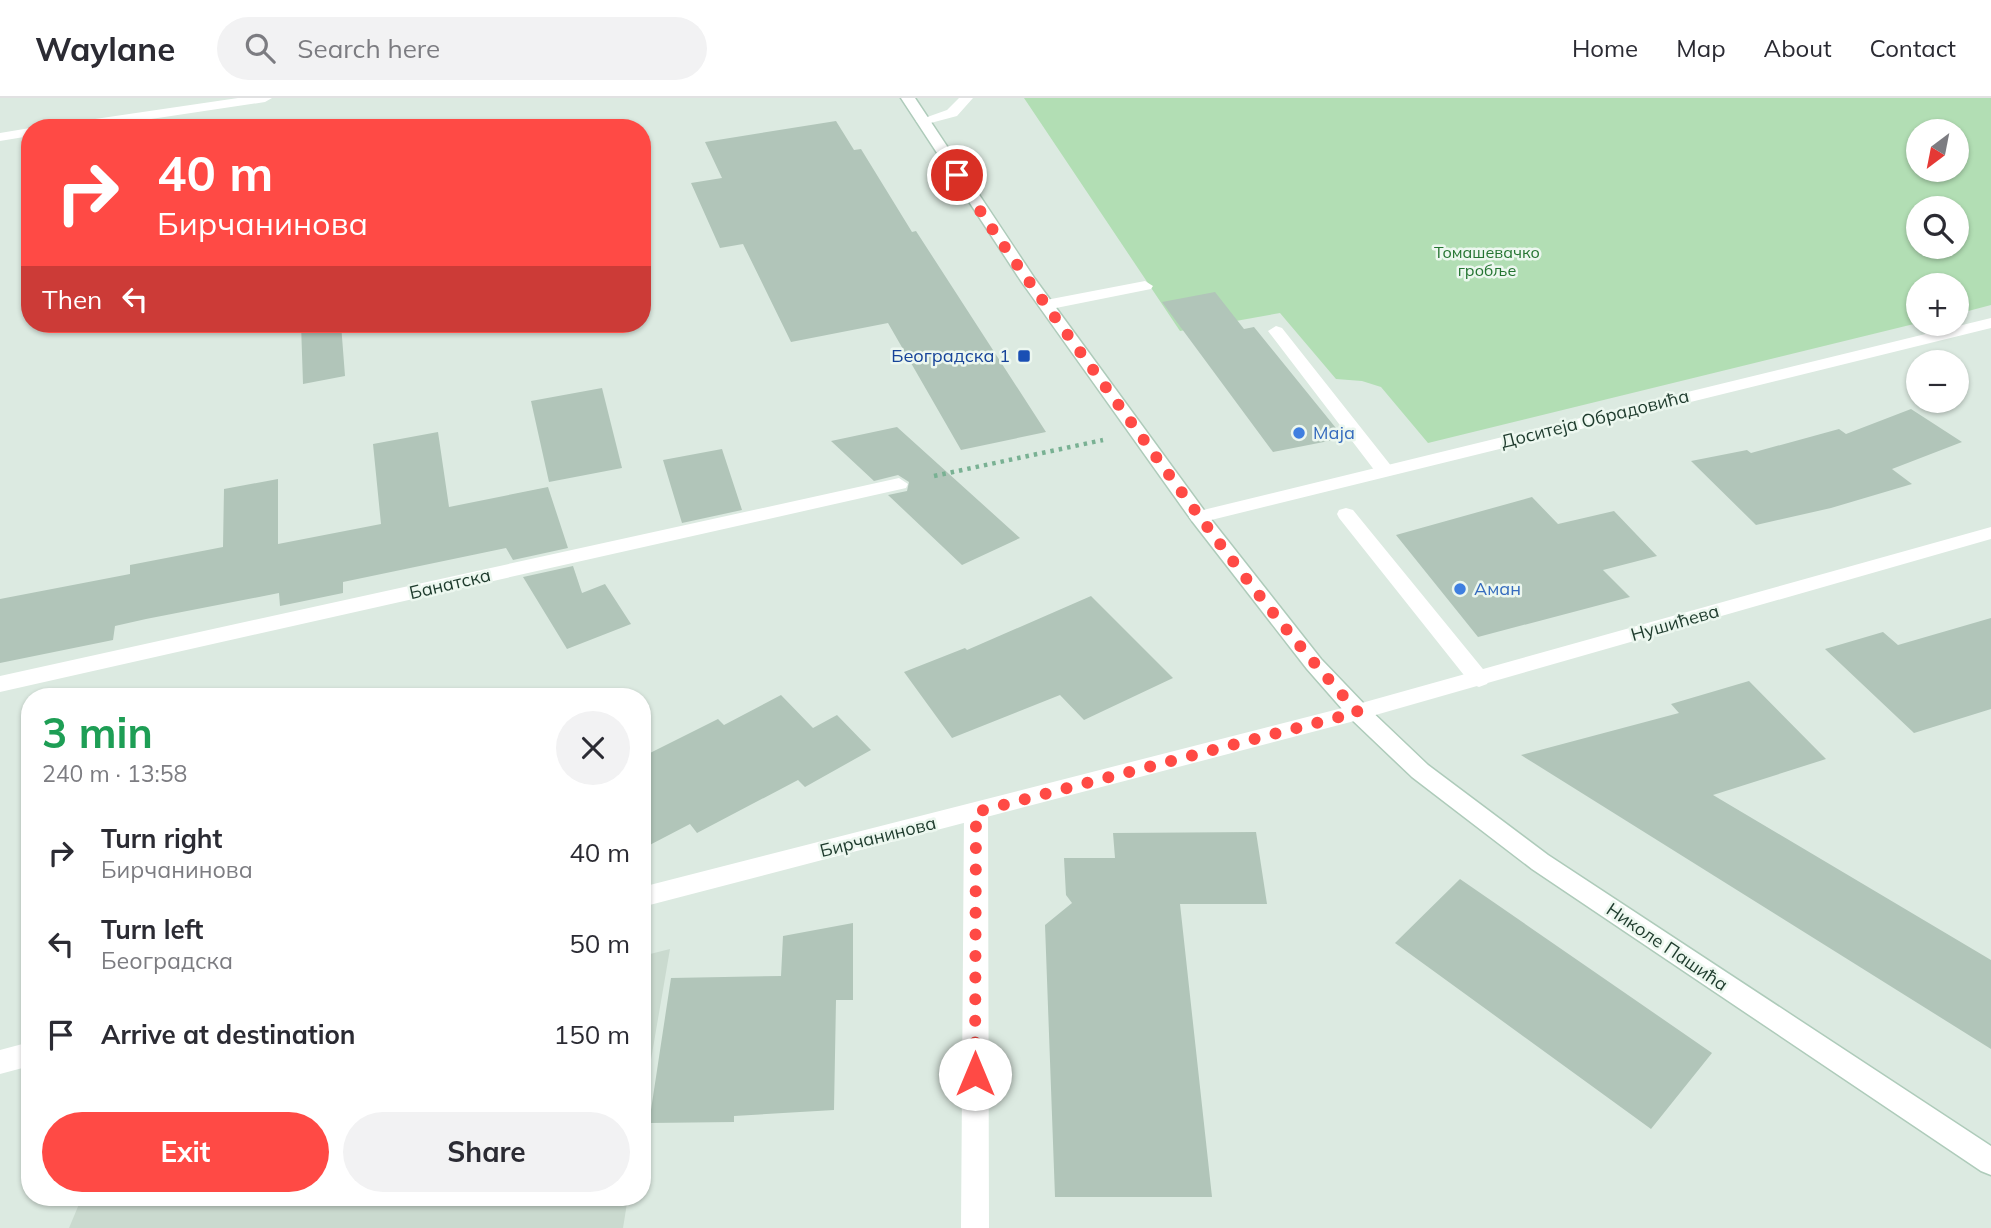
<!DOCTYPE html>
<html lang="en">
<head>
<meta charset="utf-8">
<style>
  :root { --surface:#fff; --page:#f2f2f3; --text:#2b2b33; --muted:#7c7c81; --line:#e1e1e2; --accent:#ff4a45 }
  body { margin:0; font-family:Mulish,sans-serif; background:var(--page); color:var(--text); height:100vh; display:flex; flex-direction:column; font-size:26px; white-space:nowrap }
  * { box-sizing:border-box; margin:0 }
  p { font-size:23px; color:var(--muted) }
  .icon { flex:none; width:38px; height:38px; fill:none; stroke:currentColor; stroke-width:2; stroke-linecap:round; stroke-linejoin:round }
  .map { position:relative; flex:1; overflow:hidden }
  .drawer { position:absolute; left:21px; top:590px; width:630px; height:518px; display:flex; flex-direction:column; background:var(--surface); border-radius:28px; box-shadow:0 2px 5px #0004 }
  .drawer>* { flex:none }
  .hud { position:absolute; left:21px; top:21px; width:630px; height:214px; border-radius:28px; box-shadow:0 2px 5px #0004; background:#ff4a45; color:#fff; overflow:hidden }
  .needle { width:46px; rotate:212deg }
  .controls { position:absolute; left:1906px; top:21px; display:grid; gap:14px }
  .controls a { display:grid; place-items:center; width:63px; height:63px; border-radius:50%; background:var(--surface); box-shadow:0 2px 5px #0004; font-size:35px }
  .pin { position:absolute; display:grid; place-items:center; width:60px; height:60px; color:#fff; margin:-30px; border:4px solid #fff; border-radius:50%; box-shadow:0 2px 7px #0007 }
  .me { position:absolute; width:77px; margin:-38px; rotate:0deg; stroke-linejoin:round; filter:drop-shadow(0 0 5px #0008) }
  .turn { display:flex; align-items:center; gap:24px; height:147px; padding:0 21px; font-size:32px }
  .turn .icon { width:91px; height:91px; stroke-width:2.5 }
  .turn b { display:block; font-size:49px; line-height:60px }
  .then { display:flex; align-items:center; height:66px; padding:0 21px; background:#0003; gap:14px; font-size:26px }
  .round { display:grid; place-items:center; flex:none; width:74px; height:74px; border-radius:37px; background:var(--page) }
  .head { display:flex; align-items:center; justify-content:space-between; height:119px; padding:0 21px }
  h1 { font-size:42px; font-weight:700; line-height:52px; color:#1e9e55 }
  .primary-button { display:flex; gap:14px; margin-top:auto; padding:14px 21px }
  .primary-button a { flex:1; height:80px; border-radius:42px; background:var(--accent); color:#fff; font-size:28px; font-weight:700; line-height:80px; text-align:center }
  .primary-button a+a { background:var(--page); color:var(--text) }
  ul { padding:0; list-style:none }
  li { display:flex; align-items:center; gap:21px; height:91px; padding:0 21px }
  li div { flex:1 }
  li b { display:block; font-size:26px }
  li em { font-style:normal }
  header { display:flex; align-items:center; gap:42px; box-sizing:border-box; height:98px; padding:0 35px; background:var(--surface); border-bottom:2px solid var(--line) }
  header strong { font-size:33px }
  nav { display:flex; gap:38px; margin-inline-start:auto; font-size:24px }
  .search { width:490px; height:63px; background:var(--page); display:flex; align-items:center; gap:18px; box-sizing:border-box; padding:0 24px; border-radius:38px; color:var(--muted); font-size:26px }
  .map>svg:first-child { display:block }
</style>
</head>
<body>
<header>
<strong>Waylane</strong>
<div class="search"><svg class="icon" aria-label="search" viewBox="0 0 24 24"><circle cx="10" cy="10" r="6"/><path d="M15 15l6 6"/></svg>Search here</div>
<nav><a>Home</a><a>Map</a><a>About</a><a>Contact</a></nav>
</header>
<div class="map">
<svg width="1991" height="1130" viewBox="0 0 1991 1130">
  <rect width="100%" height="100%" fill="#dceae1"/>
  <path fill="#cadacf" d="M670,851L642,1014V858Z
    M82,1099H628L623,1130H69Z"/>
  <path fill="#b2deb4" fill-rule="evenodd" d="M1024,0H1991V207L1957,216L1956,187H1918V225L1428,345L1381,289L1362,283L1336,281L1280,215L1180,233ZM1918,33H1956V72H1918ZM1918,110H1956V149H1918Z"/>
  <path fill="#b1c5b9" d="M836,23L854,52L861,51L912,134L916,133L1046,334L961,352L888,225L791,244L743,146L720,150L691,85L722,80L705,44Z
    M1215,194L1244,231L1254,229L1344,340L1273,354L1162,204Z
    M301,226H341L345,278L303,286Z
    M602,290L622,370L549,384L531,303Z
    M1911,311L1962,344L1892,371L1912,386L1831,410L1756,427L1691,363L1747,352L1751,355L1839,331L1846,336Z
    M897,329L1020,440L962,467L888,397L907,393L909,384L898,377L874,383L831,343Z
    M438,334L449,409L548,389L568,450L513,462L506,450L343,484V495L280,508L279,495L146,521L115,528L113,542L0,565V501L130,476V467L223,449L224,391L278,381V446L381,426L373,346Z
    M722,351L742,412L682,425L663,362Z
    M1532,399L1558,426L1614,413L1657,458L1603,472L1630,499L1478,539L1396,437Z
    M573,468L582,495L605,486L631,526L567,551L523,479Z
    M1091,498L1173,580L1084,622L1060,597L952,640L904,574L965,550L967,552Z
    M1991,520V611L1914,635L1825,551L1883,534L1898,547Z
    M1749,583L1826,661L1713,697L1991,862V951L1521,657L1679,615L1671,606Z
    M781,597L813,630L837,617L871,652L805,689L798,682L697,735L690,726L642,751V659L718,621L724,627Z
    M1256,734L1267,806H1180L1212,1099H1055L1045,827L1072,805L1066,797L1064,760H1115L1113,735Z
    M1460,781L1712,955L1651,1031L1395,845Z
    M853,825V902H836L834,1012L734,1018V1024L649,1025L671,880L781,878L783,838Z"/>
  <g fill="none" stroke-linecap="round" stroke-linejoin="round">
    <defs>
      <path id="secondary" d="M901,0H915L1035,181L1206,415L1321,561L1366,608L1428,667L1548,757L1991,1048V1077L1981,1073L1532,771L1412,679L1350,620L1307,571L1192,423L1021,183Z"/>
    </defs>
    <use href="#secondary" stroke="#aecbba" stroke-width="3"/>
    <path stroke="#79b193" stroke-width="4.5" stroke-dasharray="3.5 5" stroke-linecap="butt" d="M934,378L1103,342"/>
    <path fill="#fff" fill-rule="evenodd" d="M959,0H973L957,18L923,27L916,23L947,12Z
      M1145,183L1153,188L1151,191L1046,212L1038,207L1046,202Z
      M1276,228L1282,230L1392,369L1394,373L1392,377H1378L1268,233Z
      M1346,410L1353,412L1487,576L1490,581L1487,586L1479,589L1471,586L1339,420L1337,416L1339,412Z"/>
    <path fill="#fff" fill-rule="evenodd" d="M238,0H272L265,4L91,30H54L61,26Z
      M30,30V38L0,43V35Z
      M899,380L908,386L906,390L0,594V578Z
      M1991,429V441L1358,622L1350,620L1347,614L1350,608L1358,606Z
      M976,705L984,708L988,714L989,1130H961L964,714L968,708Z"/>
    <path fill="#fff" fill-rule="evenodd" d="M1991,220V230L1199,425L1192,423L1189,419L1192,415L1199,413Z
      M1358,606L1366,608L1369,614L1366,620L642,809V789Z
      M30,944V968L0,976V952Z"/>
    <use href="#secondary" fill="#fff" fill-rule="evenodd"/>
  </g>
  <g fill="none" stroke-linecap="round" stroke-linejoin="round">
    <path stroke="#ff4a45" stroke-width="12" stroke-dasharray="0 21.6" d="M957,77C1004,152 1058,223 1110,295C1189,404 1267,516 1358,614L976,714L975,976"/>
  </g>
  <rect fill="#1a4fb4" stroke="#ecf7ef" stroke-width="2.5" x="1017" y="251" width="14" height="14" rx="3.5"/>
  <g fill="#3f7fe0" stroke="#ecf7ef" stroke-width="2.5">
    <circle cx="1299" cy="335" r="7"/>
    <circle cx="1460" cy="491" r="7"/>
  </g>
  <g text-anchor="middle" stroke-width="5" stroke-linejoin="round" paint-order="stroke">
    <g font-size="16" fill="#247431" stroke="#ecf7ef">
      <text x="1487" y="160">Томашевачко<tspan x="1487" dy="18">гробље</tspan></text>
    </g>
    <g font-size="18" fill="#164399" stroke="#ecf7ef" text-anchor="end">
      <text x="1010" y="264">Београдска 1</text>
    </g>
    <g font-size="18" fill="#1d3a2c" stroke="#ecf7ef">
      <text transform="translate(1595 321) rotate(-14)" y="6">Доситеја Обрадовића</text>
      <text transform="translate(450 486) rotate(-13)" y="6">Банатска</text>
      <text transform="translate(1675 525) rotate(-16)" y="6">Нушићева</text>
      <text transform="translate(878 739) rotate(-14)" y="6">Бирчанинова</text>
      <text transform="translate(1667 849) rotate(34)" y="6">Николе Пашића</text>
    </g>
    <g font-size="18" fill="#366cbe" stroke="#ecf7ef" text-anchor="start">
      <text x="1313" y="341">Маја</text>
      <text x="1474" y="497">Аман</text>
    </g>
  </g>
</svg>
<div class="controls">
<a><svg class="needle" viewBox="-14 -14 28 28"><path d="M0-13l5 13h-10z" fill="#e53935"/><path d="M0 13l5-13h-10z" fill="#7c7c81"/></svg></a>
<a><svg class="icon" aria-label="search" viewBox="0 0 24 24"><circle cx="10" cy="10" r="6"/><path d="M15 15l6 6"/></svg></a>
<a>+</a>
<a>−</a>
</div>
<div class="pin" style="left:957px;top:77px;background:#d93025"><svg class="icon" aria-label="arrive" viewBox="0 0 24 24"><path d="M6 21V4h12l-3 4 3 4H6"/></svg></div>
<svg class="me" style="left:975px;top:976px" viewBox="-20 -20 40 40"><circle r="19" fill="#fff"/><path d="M0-13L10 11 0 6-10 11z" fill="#ff4a45"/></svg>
<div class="hud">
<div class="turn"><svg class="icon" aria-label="right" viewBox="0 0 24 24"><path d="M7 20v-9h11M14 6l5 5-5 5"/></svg><div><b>40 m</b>Бирчанинова</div></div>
<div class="then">Then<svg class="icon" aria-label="left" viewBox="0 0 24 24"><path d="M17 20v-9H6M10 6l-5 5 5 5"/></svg></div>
</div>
<section class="drawer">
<div class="head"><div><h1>3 min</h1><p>240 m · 13:58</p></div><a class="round"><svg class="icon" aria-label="close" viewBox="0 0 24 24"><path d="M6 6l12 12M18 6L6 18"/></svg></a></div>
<ul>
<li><svg class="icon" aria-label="right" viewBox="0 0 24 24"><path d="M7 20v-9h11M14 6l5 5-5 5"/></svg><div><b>Turn right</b><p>Бирчанинова</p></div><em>40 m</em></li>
<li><svg class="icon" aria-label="left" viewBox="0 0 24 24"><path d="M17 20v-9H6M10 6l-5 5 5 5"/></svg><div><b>Turn left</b><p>Београдска</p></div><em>50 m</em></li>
<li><svg class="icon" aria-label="arrive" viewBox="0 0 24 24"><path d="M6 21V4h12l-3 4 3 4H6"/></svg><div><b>Arrive at destination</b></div><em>150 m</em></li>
</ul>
<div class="primary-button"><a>Exit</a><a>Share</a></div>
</section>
</div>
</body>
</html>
